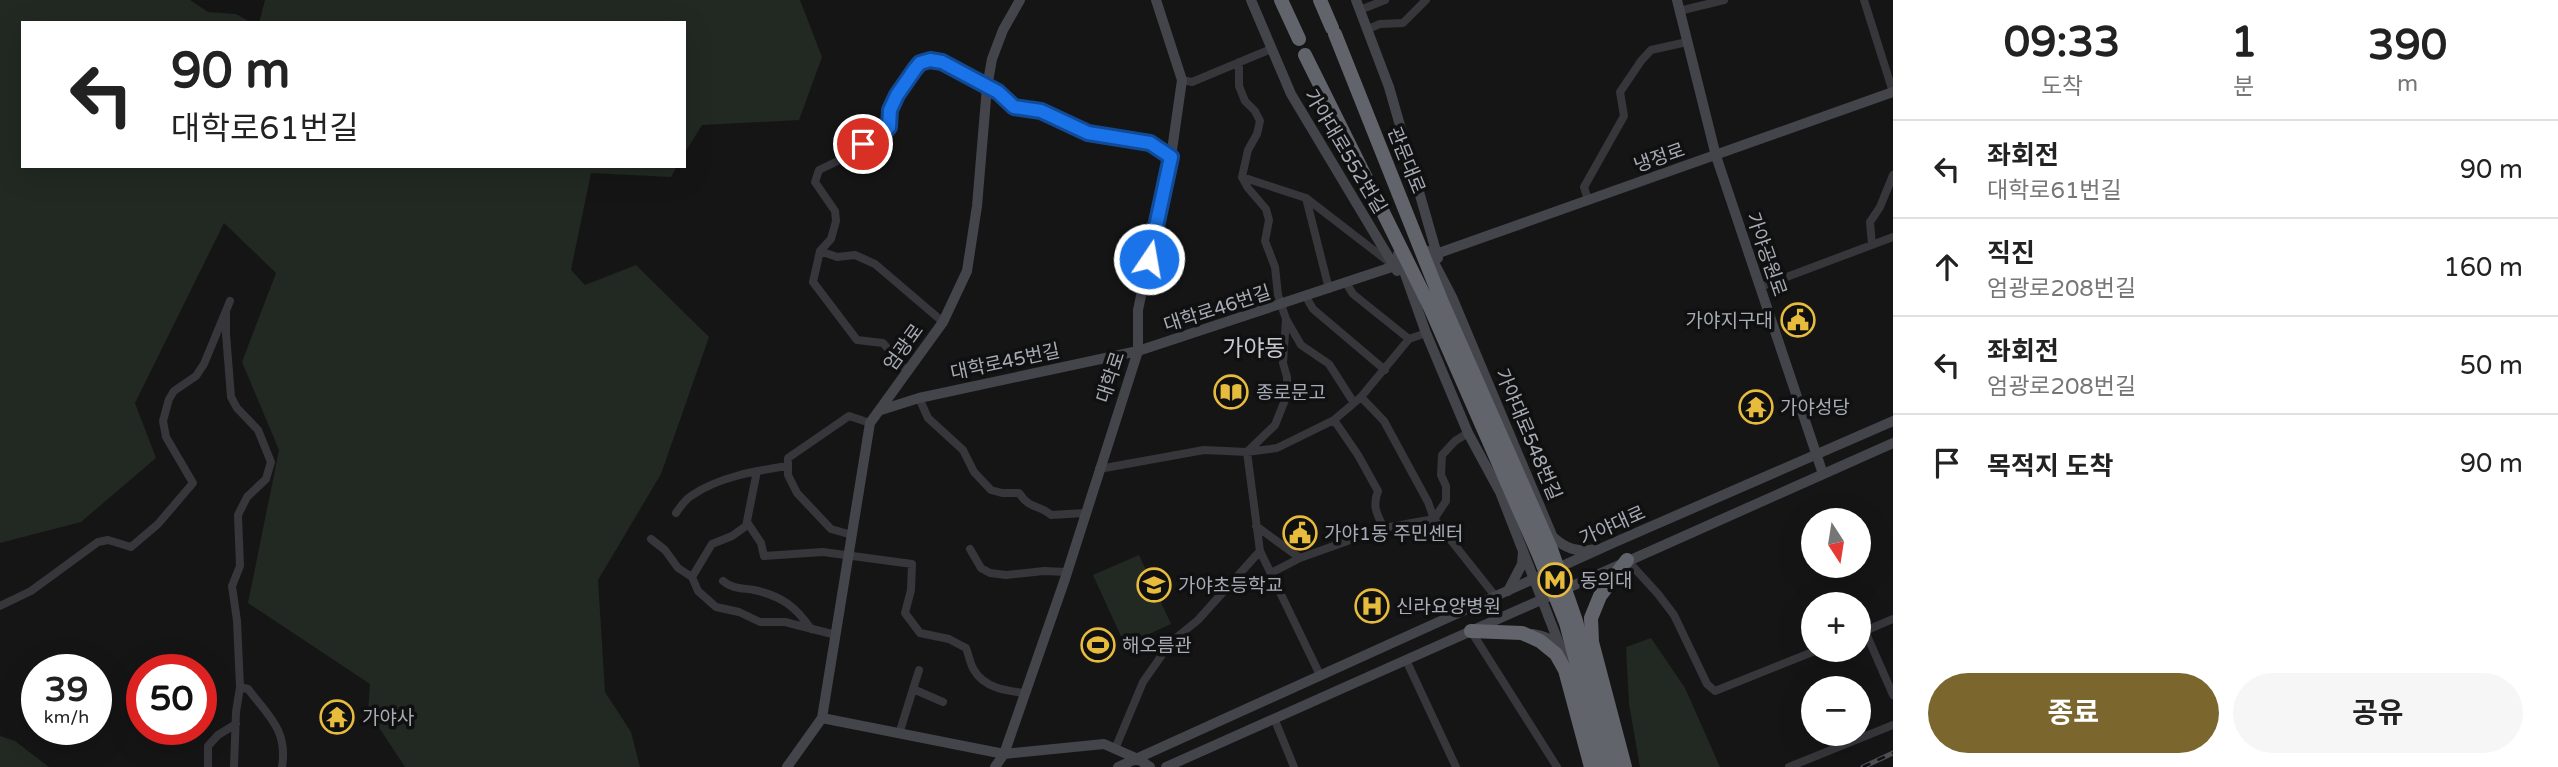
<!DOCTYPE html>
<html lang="ko">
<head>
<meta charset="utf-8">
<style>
  :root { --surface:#fff; --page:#f6f6f6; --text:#222; --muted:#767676; --line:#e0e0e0; --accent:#7b672e }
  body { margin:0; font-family:"Varela Round","Noto Sans KR",sans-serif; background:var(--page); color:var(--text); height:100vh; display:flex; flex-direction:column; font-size:26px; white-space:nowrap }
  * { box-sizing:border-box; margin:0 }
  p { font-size:23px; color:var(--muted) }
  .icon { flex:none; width:38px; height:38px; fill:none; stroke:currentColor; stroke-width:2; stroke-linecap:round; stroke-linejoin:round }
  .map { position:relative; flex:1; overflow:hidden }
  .side { display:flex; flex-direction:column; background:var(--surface); width:665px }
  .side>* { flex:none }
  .guide { position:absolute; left:21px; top:21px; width:665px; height:147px; border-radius:0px; box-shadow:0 7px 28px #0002; background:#fff; color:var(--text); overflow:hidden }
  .needle { width:46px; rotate:168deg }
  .controls { position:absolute; left:1801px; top:508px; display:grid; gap:14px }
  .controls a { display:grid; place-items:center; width:70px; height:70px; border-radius:50%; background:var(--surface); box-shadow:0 7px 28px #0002; font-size:35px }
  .speed { position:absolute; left:21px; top:654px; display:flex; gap:14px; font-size:35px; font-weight:700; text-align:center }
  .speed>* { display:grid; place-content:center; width:91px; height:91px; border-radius:50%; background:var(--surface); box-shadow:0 7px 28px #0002; line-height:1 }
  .speed small { font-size:18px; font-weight:400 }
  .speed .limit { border:10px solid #d22; background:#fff; color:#111 }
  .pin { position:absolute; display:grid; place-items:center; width:60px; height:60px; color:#fff; margin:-30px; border:4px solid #fff; border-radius:50%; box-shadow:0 2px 7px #0007 }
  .me { position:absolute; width:77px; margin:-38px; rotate:12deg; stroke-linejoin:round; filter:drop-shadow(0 0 5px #0008) }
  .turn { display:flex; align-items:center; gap:24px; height:147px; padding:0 35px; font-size:32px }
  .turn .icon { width:91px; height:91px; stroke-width:2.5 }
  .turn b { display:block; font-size:49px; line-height:60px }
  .eta { display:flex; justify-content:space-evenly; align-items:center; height:119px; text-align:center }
  .eta b { font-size:42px; font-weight:700; line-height:49px }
  .action { display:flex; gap:14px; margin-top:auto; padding:14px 35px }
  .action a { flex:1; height:80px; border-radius:42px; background:var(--accent); color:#fff; font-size:28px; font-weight:700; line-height:80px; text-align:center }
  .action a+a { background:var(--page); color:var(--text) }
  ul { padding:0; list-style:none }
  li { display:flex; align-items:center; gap:21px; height:98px; padding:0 35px; border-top:2px solid var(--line) }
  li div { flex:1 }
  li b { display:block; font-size:26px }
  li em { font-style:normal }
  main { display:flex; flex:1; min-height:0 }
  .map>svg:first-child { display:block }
</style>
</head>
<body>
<main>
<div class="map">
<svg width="1893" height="767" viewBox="0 0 1893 767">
  <rect width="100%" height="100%" fill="#151516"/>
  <path fill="#212922" d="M0,0H190L208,12L236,14L252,23H23V166H677L671,177L591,173L571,270L585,285L636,265L709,337L661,474L598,580L605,692L631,732L640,767H405L368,711L370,684L248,603L279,450L242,362L276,273L224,223L135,403L156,458L81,522L0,543Z
    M265,0H800L822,57L799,120L702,125L684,154V23H259Z
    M1139,555L1171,624L1125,645L1093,575Z
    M1651,638L1685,688L1720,767H1640L1629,704L1626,647Z
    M0,736L15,741L49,767H0Z"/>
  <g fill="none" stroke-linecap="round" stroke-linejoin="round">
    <path stroke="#36363b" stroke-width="8" d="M1864,0L1893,92
      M1360,10L1385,0
      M1679,11L1724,0
      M1368,29L1380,24L1403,23L1426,0
      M1239,62V86L1245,101L1255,111L1260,121L1257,134L1248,150L1242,177L1248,188L1266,209L1269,220L1265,241L1275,267L1278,295L1286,319L1301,345L1329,364L1354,403
      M1182,80L1192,82L1271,49
      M1242,177L1306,198L1389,262
      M1306,198L1329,289
      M1588,200L1584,187L1624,116L1620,92L1641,61L1651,50L1687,42
      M1872,245L1870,222L1880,207L1893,175
      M820,251L837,257L855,255L875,264L943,322
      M1346,283L1353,294L1409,339
      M1760,287L1893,237
      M1306,297L1313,309L1385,370
      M226,312V334L231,397L237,408L258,430L271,462L266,479L247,497L238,515L240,566L232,586L237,621L240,687L236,712L234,767
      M1286,319L1283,363L1287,377V395L1275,425L1247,452L1260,551L1320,675
      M906,370L883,343L857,340L813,282L820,251L831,239L836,221L835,211L815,182L819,170L848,156L863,143L882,135L889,127L890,110L897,95L915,69L921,63L930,60L942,62L998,92L1014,107L1041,111L1088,133L1150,143L1171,157
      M1361,397L1384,421L1428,502L1434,519L1496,597
      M919,398L928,418L963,450L974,472L991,490L1002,493H1019C1030,510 1039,504 1051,515L1085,513
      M1334,420L1358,455L1378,491C1372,506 1377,515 1384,528
      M1099,469L1204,450L1247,452L1277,448L1334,420L1361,397L1409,339L1426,333
      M676,513C680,507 685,500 691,496C718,477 755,471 787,466
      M747,522L761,543L764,556L823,552L912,564L911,590L905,613L920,633L949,639L966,648C969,655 970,664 974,670C984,688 1007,691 1025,693
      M1256,526L1300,558
      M852,535L831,529L797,493L788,475V458L849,416L870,423
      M651,539L665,550L678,568L692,577L698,591L716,607L739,612L760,622H785L836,635
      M970,549L981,568L990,573L1006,575L1044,571L1067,572
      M1627,560L1658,594L1674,615L1707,684L1715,691L1820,649
      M1271,573L1300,558L1384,528L1434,519L1446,501V486L1441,475L1442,455L1455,441L1468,433
      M692,577L712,544L732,536L746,526L757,471
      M723,581C732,589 743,588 754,590C782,596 796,607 811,629
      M0,606L31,591L98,542L108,540L131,547L158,524L193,483L166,437L163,421L169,399L174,391L196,376L204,364L230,301
      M1893,619L1865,631L1893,695
      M1471,631L1557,767
      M1406,660L1456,767
      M240,687L248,689C269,716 288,731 282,767
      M913,689L943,702
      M1274,718L1294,767
      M899,734L919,670
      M1115,749L1143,682L1171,642L1198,620L1260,551
      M208,767V746L218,735L236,724
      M1789,767L1893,725"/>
    <path stroke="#44454b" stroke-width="10" d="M1251,0L1291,94L1397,271
      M1356,0L1389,87L1438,258
      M1677,0L1716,156L1823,474
      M1428,251L1452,297L1554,540
      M1398,254L1426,333L1468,433L1500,492L1560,646
      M1436,254L1893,92
      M881,410L919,398L1138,351L1395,266
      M1553,537C1565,548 1577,553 1594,549
      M1508,591L1522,564L1523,552
      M1533,634C1555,637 1564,650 1574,668
      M822,718L1004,754L1104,744L1138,759L1150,767
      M787,767L822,718L870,423L943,322L967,271L977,206L987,87L992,59L1003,30L1020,0
      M995,767L1004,754L1065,579L1138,351V310L1172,150L1182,80L1156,0
      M1118,767L1613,543L1893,421
      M1166,767L1893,443"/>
    <path stroke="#62646c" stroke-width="14" d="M1281,0L1299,39
      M1320,0L1332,28
      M1335,34L1441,300
      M1305,55L1429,305
      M1471,631L1522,633L1540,641L1556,654L1565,670L1591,767
      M1625,767L1592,642L1591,618L1600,596L1627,560"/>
    <defs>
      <path id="rail" d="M1863,767L1893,753"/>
    </defs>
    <use href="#rail" stroke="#4d4e54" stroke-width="5"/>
    <use href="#rail" stroke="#101011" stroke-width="2.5" stroke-dasharray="8" stroke-linecap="butt"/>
    <path stroke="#62646c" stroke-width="14" d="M1441,300L1551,549L1576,621L1616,767
      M1429,305L1538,553L1566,623L1604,767"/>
  </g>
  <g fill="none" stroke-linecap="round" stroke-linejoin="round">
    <defs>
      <path id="route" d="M863,144L882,135L889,127L890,110L897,95L915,69L920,63L930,60L942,62L998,92L1014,107L1041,111L1088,133L1150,143L1171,157L1149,259"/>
    </defs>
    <use href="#route" stroke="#114b97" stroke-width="18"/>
    <use href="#route" stroke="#1a73e8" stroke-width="12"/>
  </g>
  <defs>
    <symbol id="civic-ring" viewBox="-11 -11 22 22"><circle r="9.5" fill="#101011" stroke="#e7bb3c" stroke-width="1.5"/><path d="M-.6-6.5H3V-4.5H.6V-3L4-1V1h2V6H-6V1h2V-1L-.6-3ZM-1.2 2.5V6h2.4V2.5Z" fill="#e7bb3c"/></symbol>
    <symbol id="library-ring" viewBox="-11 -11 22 22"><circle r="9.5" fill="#101011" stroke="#e7bb3c" stroke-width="1.5"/><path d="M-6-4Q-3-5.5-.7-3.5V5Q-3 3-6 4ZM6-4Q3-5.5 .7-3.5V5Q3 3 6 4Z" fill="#e7bb3c"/></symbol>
    <symbol id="temple-ring" viewBox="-11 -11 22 22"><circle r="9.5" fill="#101011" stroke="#e7bb3c" stroke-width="1.5"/><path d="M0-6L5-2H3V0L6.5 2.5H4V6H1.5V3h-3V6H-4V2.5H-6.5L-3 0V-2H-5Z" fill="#e7bb3c"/></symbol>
    <symbol id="metro-ring" viewBox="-11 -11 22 22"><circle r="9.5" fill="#101011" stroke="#e7bb3c" stroke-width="1.5"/><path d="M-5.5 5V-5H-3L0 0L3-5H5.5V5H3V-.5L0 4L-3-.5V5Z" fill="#e7bb3c"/></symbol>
    <symbol id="school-ring" viewBox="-11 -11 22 22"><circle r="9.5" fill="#101011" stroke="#e7bb3c" stroke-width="1.5"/><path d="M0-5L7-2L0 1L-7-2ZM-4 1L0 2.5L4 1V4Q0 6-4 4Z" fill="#e7bb3c"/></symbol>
    <symbol id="hospital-ring" viewBox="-11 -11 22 22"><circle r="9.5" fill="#101011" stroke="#e7bb3c" stroke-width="1.5"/><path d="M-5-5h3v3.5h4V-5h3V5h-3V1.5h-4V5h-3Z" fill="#e7bb3c"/></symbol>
    <symbol id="stadium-ring" viewBox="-11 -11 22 22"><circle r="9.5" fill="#101011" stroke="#e7bb3c" stroke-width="1.5"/><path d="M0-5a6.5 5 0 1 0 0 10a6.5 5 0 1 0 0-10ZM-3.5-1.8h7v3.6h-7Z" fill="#e7bb3c"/></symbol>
  </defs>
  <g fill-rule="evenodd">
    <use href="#civic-ring" x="1779" y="301" width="38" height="38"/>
    <use href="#library-ring" x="1212" y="373" width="38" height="38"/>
    <use href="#temple-ring" x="1737" y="388" width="38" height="38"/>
    <use href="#civic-ring" x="1281" y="514" width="38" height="38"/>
    <use href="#metro-ring" x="1536" y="561" width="38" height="38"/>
    <use href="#school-ring" x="1135" y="566" width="38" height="38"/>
    <use href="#hospital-ring" x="1353" y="587" width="38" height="38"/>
    <use href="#stadium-ring" x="1079" y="626" width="38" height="38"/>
    <use href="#temple-ring" x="318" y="698" width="38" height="38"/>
  </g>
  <g text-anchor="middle" stroke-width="7" stroke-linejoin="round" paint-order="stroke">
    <g font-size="19" fill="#a7abb6" stroke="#101011">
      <text transform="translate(1346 151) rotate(59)" y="7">가야대로552번길</text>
      <text transform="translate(1659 157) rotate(-19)" y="7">냉정로</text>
      <text transform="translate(1407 160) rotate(68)" y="7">관문대로</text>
      <text transform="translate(1767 254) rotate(71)" y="7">가야공원로</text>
      <text transform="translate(1217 308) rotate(-18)" y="7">대학로46번길</text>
      <text transform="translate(903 347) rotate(-54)" y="7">엄광로</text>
      <text transform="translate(1005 361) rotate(-12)" y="7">대학로45번길</text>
      <text transform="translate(1110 377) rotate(-72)" y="7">대학로</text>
      <text transform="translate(1529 434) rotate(67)" y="7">가야대로548번길</text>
      <text transform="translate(1612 525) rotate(-24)" y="7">가야대로</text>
    </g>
    <g font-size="19" fill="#a7abb6" stroke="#101011" text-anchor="start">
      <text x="1773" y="327" text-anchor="end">가야지구대</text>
      <text x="1256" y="399">종로문고</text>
      <text x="1780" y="414">가야성당</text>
      <text x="1324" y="540">가야1동 주민센터</text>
      <text x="1580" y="587">동의대</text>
      <text x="1178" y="592">가야초등학교</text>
      <text x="1396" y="613">신라요양병원</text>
      <text x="1122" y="652">해오름관</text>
      <text x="362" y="724">가야사</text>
    </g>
    <g font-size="23" fill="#c8cad2" stroke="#101011">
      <text x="1254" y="356">가야동</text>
    </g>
  </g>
</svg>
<div class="controls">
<a><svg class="needle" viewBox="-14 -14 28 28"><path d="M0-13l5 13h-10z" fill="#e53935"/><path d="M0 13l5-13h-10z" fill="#767676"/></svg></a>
<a>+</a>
<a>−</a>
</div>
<div class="speed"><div>39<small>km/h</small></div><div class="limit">50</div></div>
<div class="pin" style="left:863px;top:144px;background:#d93025"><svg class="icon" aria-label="arrive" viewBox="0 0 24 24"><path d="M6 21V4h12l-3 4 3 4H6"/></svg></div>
<svg class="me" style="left:1149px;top:259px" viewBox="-20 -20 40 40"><circle r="17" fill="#1a73e8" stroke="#fff" stroke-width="3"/><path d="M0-11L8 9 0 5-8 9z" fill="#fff"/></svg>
<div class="guide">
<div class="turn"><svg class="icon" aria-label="left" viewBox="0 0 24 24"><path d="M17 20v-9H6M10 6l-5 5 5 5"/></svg><div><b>90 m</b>대학로61번길</div></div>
</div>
</div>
<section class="side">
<div class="eta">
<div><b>09:33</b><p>도착</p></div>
<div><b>1</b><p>분</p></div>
<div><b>390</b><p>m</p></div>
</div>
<ul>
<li><svg class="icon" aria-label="left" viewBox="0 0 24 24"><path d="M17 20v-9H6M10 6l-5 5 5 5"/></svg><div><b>좌회전</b><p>대학로61번길</p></div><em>90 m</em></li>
<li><svg class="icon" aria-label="ahead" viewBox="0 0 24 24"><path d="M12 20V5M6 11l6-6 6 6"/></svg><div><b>직진</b><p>엄광로208번길</p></div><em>160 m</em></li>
<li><svg class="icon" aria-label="left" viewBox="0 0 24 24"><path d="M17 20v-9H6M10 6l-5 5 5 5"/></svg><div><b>좌회전</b><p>엄광로208번길</p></div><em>50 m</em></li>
<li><svg class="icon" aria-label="arrive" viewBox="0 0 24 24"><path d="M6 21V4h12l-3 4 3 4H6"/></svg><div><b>목적지 도착</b></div><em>90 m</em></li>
</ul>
<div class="action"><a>종료</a><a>공유</a></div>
</section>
</main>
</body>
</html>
